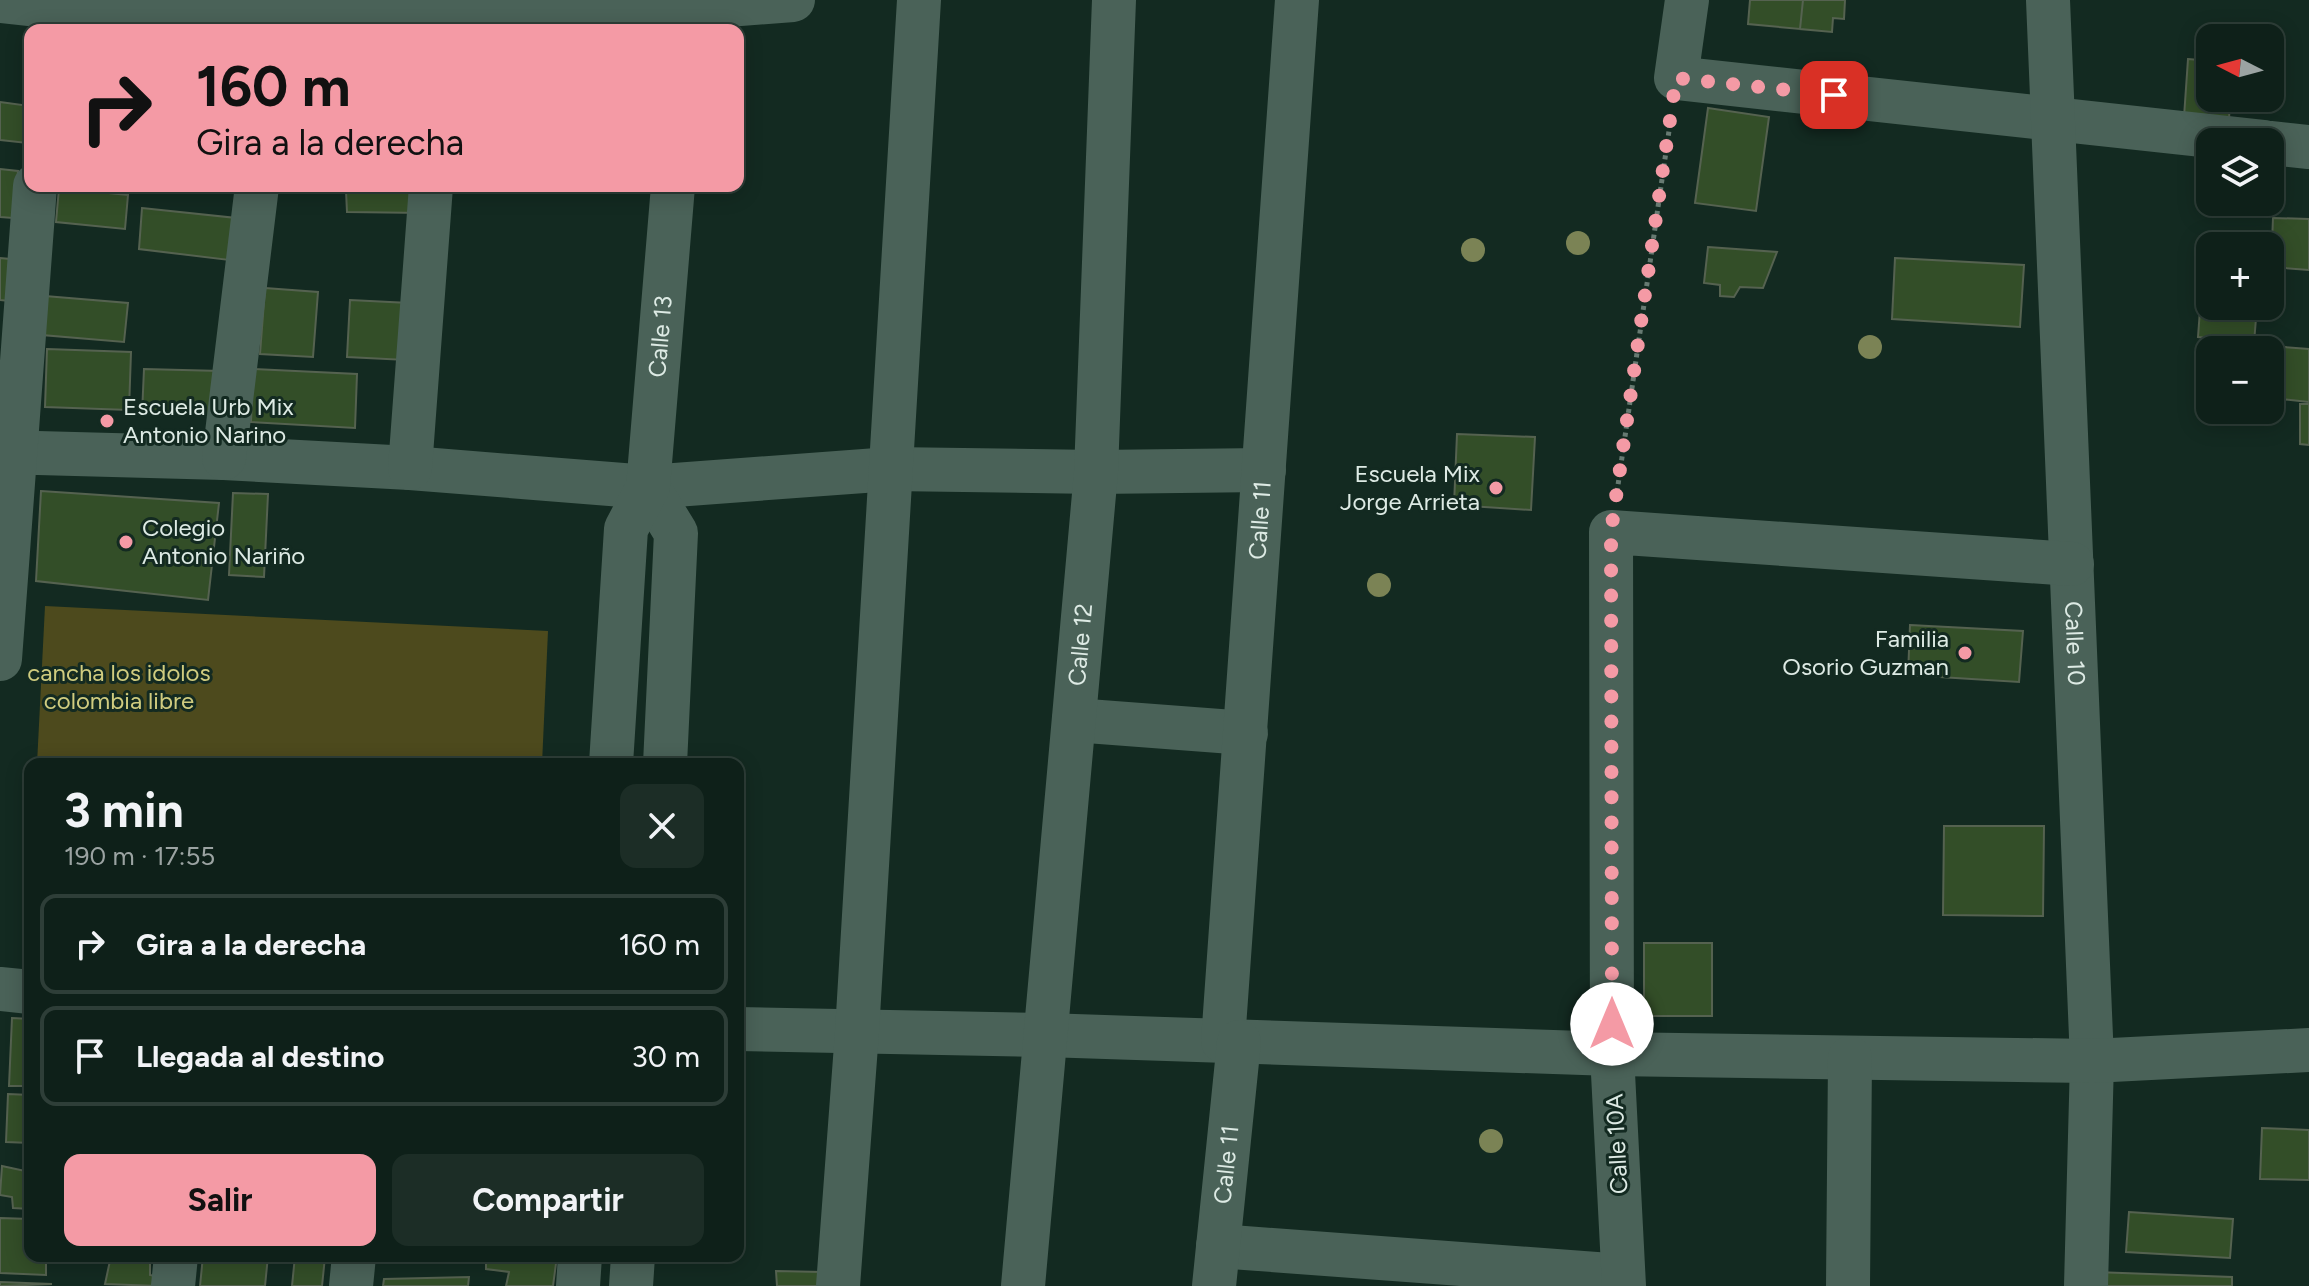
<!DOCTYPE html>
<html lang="es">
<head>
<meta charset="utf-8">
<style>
  :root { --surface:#0e2019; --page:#1c2d26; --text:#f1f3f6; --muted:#9ba3a2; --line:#2e3e38; --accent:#f49aa5 }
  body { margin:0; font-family:Figtree,sans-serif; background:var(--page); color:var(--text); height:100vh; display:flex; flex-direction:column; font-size:30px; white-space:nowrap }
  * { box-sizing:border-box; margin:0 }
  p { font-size:26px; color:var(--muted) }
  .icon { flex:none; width:44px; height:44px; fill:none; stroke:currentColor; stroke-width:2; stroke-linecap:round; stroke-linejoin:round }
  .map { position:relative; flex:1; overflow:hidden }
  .panel { position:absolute; left:24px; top:758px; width:720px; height:504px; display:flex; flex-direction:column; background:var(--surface); border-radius:16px; box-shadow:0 4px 20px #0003,0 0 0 2px var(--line) }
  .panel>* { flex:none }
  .top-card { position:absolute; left:24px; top:24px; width:720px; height:168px; border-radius:16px; box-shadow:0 4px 20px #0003,0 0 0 2px var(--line); background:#f49aa5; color:#111; overflow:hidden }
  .needle { width:52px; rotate:276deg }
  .buttons { position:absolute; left:2196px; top:24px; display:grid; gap:16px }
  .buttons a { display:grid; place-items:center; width:88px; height:88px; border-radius:16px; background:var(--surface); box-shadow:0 4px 20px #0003,0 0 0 2px var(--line); font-size:40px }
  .pin { position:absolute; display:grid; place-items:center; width:68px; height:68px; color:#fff; margin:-34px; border-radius:16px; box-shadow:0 4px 12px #0006 }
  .me { position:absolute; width:88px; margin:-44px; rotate:0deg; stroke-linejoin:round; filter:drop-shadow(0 0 6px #0008) }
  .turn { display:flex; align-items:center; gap:28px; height:168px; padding:0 40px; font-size:36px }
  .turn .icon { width:104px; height:104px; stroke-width:2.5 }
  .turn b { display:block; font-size:56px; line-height:68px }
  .round { display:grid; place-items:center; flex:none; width:84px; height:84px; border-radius:16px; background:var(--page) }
  .head { display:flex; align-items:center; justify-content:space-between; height:136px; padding:0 40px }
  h1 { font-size:48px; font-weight:700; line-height:60px }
  .cta { display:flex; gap:16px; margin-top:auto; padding:16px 40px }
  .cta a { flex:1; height:92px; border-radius:16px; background:var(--accent); color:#111; font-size:32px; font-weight:700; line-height:92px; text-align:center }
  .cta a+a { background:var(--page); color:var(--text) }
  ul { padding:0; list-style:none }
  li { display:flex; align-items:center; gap:24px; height:100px; margin:0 16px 12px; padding:0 24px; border:4px solid var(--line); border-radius:16px }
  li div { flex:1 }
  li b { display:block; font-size:30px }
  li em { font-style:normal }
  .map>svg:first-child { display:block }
</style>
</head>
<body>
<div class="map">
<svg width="2309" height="1286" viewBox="0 0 2309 1286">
  <rect width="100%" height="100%" fill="#132a21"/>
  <path fill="#4d4a1d" d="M45,606L548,631L542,764H37Z"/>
  <path fill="#334e28" stroke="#556250" stroke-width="2" d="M1750,0H1803L1800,29L1748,24Z
    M1803,0H1845L1844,19L1833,18L1832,32L1800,29Z
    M2188,59L2210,61V98H2230L2229,120L2184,117Z
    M0,102L30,106L27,143L0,140Z
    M1708,108L1769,117L1756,211L1695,203Z
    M0,169L18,171L13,218L0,217Z
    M360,186H428L425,213L347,212L346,191L359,192Z
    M59,188L128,195L125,229L56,222Z
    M142,208L236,218L229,260L139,249Z
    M2273,218L2309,219V270L2271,267Z
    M1708,247L1777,252L1763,288L1740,287L1734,297L1720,296V285L1704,283Z
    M0,258L10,259L9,301L0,300Z
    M1895,258L2024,265L2020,327L1892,319Z
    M265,288L318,292L313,357L260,354Z
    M45,296L128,303L124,342L42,335Z
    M2201,296L2210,297V306H2257L2254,343L2198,337Z
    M350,300L409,303L406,360L347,357Z
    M2284,347L2309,349V402L2281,399Z
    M47,349L131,352L129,410L45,407Z
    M144,369L221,371L220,416L142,414Z
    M253,369L357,374L355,428L251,422Z
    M2300,404H2309V445L2300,444Z
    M1457,434L1535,437L1531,510L1454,505Z
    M41,491L219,503L208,600L36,581Z
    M233,493L268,494L264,577L229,575Z
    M1910,625L2023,631L2019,682L1908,675Z
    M1944,826H2044L2043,916L1943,915Z
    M1644,943H1712V1016H1644Z
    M12,1018L30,1019V1086H9Z
    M8,1094L30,1095V1143L6,1142Z
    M2262,1128L2309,1130V1180L2260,1179Z
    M2,1166L30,1172V1209L13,1208L12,1197L0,1195Z
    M2129,1212L2233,1219L2230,1258L2126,1252Z
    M0,1218L30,1219V1256H46V1275L0,1273Z
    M111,1256H150V1275L159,1277L158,1286L105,1284Z
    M203,1256H268L265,1286H200Z
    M295,1256L325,1257L322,1286H292Z
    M486,1256H557L553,1286H506L509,1272L486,1269Z
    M776,1271L822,1272L821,1286H777Z
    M2095,1272L2232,1277V1286H2095Z
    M469,1277L468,1286H383L384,1279Z
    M0,1282L52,1284L0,1286Z"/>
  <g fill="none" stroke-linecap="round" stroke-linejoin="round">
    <path stroke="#677a72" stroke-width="5" stroke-dasharray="4 4" stroke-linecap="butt" d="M1617,492L1671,117"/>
    <g stroke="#4a6258" stroke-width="44">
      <path d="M1687,0L1676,78L2265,142"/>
      <path id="s1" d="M2048,0L2092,1061L2086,1286"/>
      <path d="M0,1L48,6L277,18L689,8L793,0"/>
      <path d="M2270,143L2309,147"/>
      <path d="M0,452L224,458L410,468L648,487L891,469L1096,472L1264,470"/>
      <path d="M224,458L257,186"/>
      <path d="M410,468L431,186"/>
      <path d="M648,487L676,533L665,764"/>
      <path d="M0,659L35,186"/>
      <path d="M1074,720L1246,733"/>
      <path id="s2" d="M611,764L626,529L648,487L673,186"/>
      <path d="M0,989L30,992"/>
      <path d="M738,1029L1045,1035L1612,1054L2092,1061L2309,1050"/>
      <path id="s3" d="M1223,1041L1297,0"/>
      <path d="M1218,1246L1623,1276"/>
      <path d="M173,1286L176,1256"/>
      <path d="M351,1286L354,1256"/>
      <path d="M578,1286L580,1256"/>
      <path d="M631,1286L633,1256"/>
      <path d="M838,1286L857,1032L919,0"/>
      <path id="s4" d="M1023,1286L1096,472L1114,0"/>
      <path id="s5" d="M1214,1286L1239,1042"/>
      <path d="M1624,1286L1612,1054L1611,532L2072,564"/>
      <path d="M1848,1286L1850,1058"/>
    </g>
  </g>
  <g fill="#7b8355">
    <circle cx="1578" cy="243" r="12"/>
    <circle cx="1473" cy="250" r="12"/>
    <circle cx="1870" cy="347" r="12"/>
    <circle cx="1379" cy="585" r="12"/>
    <circle cx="1491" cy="1141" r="12"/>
  </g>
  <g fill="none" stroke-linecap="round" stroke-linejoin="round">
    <path stroke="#f49aa5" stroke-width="14" stroke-dasharray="0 25.2" d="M1612,1024L1611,532L1676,78L1834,95"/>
  </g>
  <g fill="#f49aa5" stroke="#132a21" stroke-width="3">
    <circle cx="107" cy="421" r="8"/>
    <circle cx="1496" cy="488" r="8"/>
    <circle cx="126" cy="542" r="8"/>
    <circle cx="1965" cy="653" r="8"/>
  </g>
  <g text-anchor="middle" stroke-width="6" stroke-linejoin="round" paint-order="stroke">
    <g font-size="24" fill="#ddeae4" stroke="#132a21">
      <text dy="8" stroke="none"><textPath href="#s2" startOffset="434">Calle 13</textPath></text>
      <text dy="8" stroke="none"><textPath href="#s3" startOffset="522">Calle 11</textPath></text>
      <text dy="8" stroke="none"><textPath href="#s1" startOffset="644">Calle 10</textPath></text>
      <text dy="8" stroke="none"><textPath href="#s4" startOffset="644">Calle 12</textPath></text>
      <text transform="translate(1617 1144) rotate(-93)" y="8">Calle 10A</text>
      <text dy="8" stroke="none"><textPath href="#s5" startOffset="122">Calle 11</textPath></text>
    </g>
    <g font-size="24" fill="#ddeae4" stroke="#132a21" text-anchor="start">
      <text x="123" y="415">Escuela Urb Mix<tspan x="123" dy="28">Antonio Narino</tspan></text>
      <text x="1480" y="482" text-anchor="end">Escuela Mix<tspan x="1480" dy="28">Jorge Arrieta</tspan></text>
      <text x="142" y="536">Colegio<tspan x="142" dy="28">Antonio Nariño</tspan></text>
      <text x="1949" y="647" text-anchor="end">Familia<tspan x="1949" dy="28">Osorio Guzman</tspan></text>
    </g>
    <g font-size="24" fill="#d0cc7f" stroke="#132a21">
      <text x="119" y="681">cancha los idolos<tspan x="119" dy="28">colombia libre</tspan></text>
    </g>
  </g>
</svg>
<div class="buttons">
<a><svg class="needle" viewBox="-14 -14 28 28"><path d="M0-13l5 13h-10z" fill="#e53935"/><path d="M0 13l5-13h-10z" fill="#9ba3a2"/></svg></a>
<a><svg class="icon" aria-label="layers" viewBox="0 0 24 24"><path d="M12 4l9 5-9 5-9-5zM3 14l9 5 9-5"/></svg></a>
<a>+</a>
<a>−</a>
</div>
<div class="pin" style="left:1834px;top:95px;background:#d93025"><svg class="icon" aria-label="arrive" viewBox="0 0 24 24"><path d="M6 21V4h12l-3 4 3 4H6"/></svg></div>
<svg class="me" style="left:1612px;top:1024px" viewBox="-20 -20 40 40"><circle r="19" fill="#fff"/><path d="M0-13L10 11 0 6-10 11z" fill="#f49aa5"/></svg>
<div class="top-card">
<div class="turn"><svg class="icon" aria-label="right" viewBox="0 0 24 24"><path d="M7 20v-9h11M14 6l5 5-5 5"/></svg><div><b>160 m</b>Gira a la derecha</div></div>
</div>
<section class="panel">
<div class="head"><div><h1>3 min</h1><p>190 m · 17:55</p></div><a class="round"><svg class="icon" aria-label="close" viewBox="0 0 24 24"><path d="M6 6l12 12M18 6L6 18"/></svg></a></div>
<ul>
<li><svg class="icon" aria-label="right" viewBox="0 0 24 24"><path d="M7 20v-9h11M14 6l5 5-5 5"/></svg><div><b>Gira a la derecha</b></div><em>160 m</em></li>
<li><svg class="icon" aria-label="arrive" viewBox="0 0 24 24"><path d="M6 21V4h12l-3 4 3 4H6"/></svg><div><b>Llegada al destino</b></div><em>30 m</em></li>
</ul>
<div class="cta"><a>Salir</a><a>Compartir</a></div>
</section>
</div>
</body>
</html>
